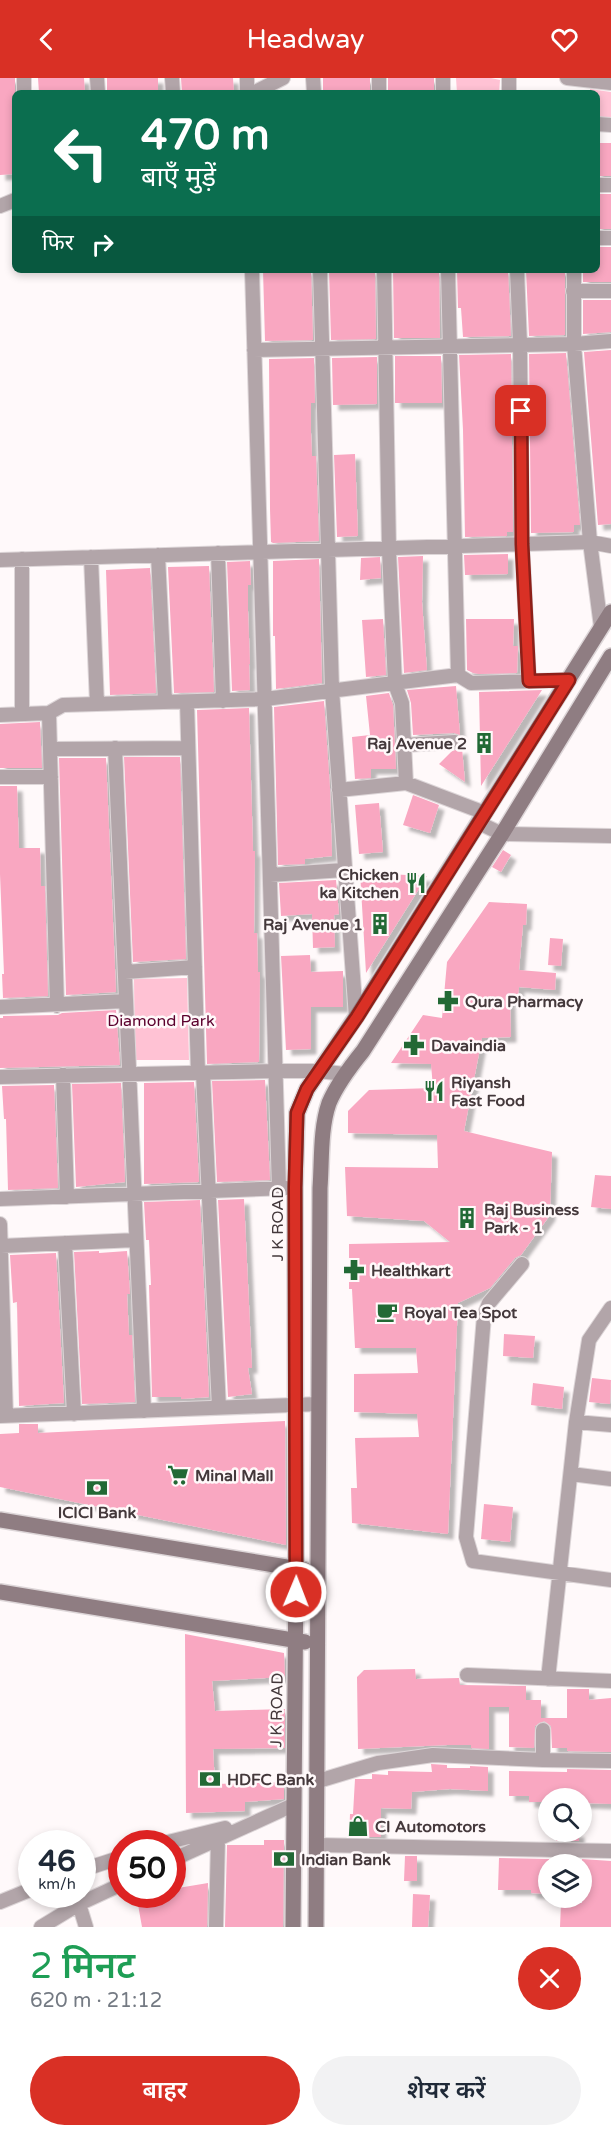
<!DOCTYPE html>
<html lang="hi">
<head>
<meta charset="utf-8">
<style>
  :root { --surface:#fff; --page:#f2f2f3; --text:#1f2937; --muted:#747a83; --accent:#d93025 }
  body { margin:0; font-family:"Varela Round","Noto Sans Devanagari",sans-serif; background:var(--page); color:var(--text); height:100vh; display:flex; flex-direction:column; font-size:22px; white-space:nowrap }
  * { box-sizing:border-box; margin:0 }
  p { font-size:20px; color:var(--muted) }
  .icon { flex:none; width:33px; height:33px; fill:none; stroke:currentColor; stroke-width:2; stroke-linecap:round; stroke-linejoin:round }
  .map { position:relative; height:1849px; overflow:hidden }
  .details { display:flex; flex-direction:column; background:var(--surface); flex:1 }
  .details>* { flex:none }
  .top-card { position:absolute; left:12px; top:12px; width:588px; height:183px; border-radius:9px; box-shadow:0 3px 9px #0003; background:#0b6e4f; color:#fff; overflow:hidden }
  .tools { position:absolute; left:538px; top:1710px; display:grid; gap:12px }
  .tools a { display:grid; place-items:center; width:54px; height:54px; border-radius:50%; background:var(--surface); box-shadow:0 3px 9px #0003; font-size:30px }
  .speed { position:absolute; left:18px; top:1752px; display:flex; gap:12px; font-size:30px; font-weight:700; text-align:center }
  .speed>* { display:grid; place-content:center; width:78px; height:78px; border-radius:50%; background:var(--surface); box-shadow:0 3px 9px #0003; line-height:1 }
  .speed small { font-size:15px; font-weight:400 }
  .speed .limit { border:9px solid #d22; background:#fff; color:#111 }
  .pin { position:absolute; display:grid; place-items:center; width:51px; height:51px; color:#fff; margin:-26px; border-radius:12px; box-shadow:0 3px 9px #0006 }
  .me { position:absolute; width:66px; margin:-33px; rotate:1deg; stroke-linejoin:round; filter:drop-shadow(0 0 4px #0008) }
  .turn { display:flex; align-items:center; gap:21px; height:126px; padding:0 30px; font-size:27px }
  .turn .icon { width:78px; height:78px; stroke-width:2.5 }
  .turn b { display:block; font-size:42px; line-height:51px }
  .then { display:flex; align-items:center; height:57px; padding:0 30px; background:#0003; gap:12px; font-size:22px }
  .round { display:grid; place-items:center; flex:none; width:63px; height:63px; border-radius:32px; background:var(--page) }
  .headline { display:flex; align-items:center; justify-content:space-between; height:102px; padding:0 30px }
  h1 { font-size:36px; font-weight:600; line-height:45px; color:#1e9e55 }
  .button { display:flex; gap:12px; margin-top:auto; padding:12px 30px }
  .button a { flex:1; height:69px; border-radius:36px; background:var(--accent); color:#fff; font-size:24px; font-weight:600; line-height:69px; text-align:center }
  .button a+a { background:var(--page); color:var(--text) }
  header { display:flex; justify-content:space-between; align-items:center; height:78px; padding:0 30px; background:var(--accent); color:#fff; font-size:27px; font-weight:600 }
  .map>svg:first-child { display:block }
</style>
</head>
<body>
<header><svg class="icon" aria-label="back" viewBox="0 0 24 24"><path d="M15 5l-7 7 7 7"/></svg>Headway<svg class="icon" aria-label="heart" viewBox="0 0 24 24"><path d="M12 20l-8-8c-3-5 5-10 8-4 3-6 11-1 8 4z"/></svg></header>
<div class="map">
<svg width="611" height="1849" viewBox="0 0 611 1849">
  <defs>
    <filter id="shadow"><feDropShadow dx="5.5" dy="5.5" stdDeviation="1.5" flood-color="#0004"/></filter>
  </defs>
  <rect width="100%" height="100%" fill="#fff9fa"/>
  <path fill="#ffc2d4" d="M456,0H491L500,2L499,15H457Z
    M590,11L611,14V41L597,40V15H590Z
    M187,900L189,982H135L134,901Z"/>
  <path fill="#f9a7c1" filter="url(#shadow)" d="M0,0H15V96L0,97Z
    M38,0H84L85,15H39Z
    M107,0H158V15H107Z
    M181,0H233L234,15H182Z
    M323,0H370V15H323Z
    M388,0H434V15H388Z
    M597,65H611V98H597Z
    M597,116H611V151H597Z
    M597,169H611V204H583V192H597Z
    M263,192H311L313,262L265,263Z
    M329,192H375L376,261L331,262Z
    M393,192H439L440,260H394Z
    M457,192H508L511,258L463,259L461,230H458Z
    M526,192H565V257L529,258Z
    M583,222H611V254L583,256Z
    M611,272V446L598,447L584,274Z
    M566,275L580,447H574V454L531,455L529,276Z
    M511,276L513,454H507V458L465,459L463,352L459,277Z
    M395,278H441L442,325H395Z
    M377,279V326L333,327L332,280Z
    M314,280L315,325H311V355L312,378H316L319,463L273,465L271,464L270,431L269,281Z
    M355,376L358,458L337,459L334,377Z
    M508,476V496L465,497L464,477Z
    M423,478L422,524L427,592L404,595L398,479Z
    M380,479L381,500L360,502L361,480Z
    M319,481L322,605L276,611L275,558H273V483Z
    M250,483L251,507H248V533L250,586H249L250,612L232,613L227,484Z
    M209,488L214,614L174,615L168,489Z
    M150,490L156,615L110,617L106,492Z
    M383,541L386,597L366,599L362,542Z
    M466,541H514L513,568H518L517,595L479,596L473,595L467,592Z
    M456,608L460,657L454,655L413,657L411,625L407,612Z
    M542,612L481,708L479,614Z
    M389,615L393,627L396,691H371V700L355,701L352,659L370,657L366,618Z
    M324,623L330,710L332,778L305,781V786L278,787L274,629Z
    M249,630L253,773H255L254,855H257L258,894H260L259,984L207,986L197,632Z
    M40,644L42,690H0V646Z
    M462,670L465,704L439,686L452,673Z
    M124,679H180L186,881L133,884Z
    M59,680H106L116,914L66,917Z
    M0,708H17L19,770H40L41,808H45L48,918L3,920L2,896H4L0,796Z
    M413,717L439,727L430,755L403,747Z
    M379,725L383,774L359,776L355,727Z
    M503,772L511,777L501,794L492,789Z
    M360,794L385,796V802L387,796L427,798L366,895Z
    M336,802L339,836L334,837L335,869L313,870L312,836L281,838L279,805Z
    M489,824L527,826L526,847H523L519,892L556,895L555,912L519,909L518,921H510L511,959L482,960L464,1053L552,1074L550,1137L521,1177L515,1180L490,1210L458,1225L448,1456L352,1445L351,1410H357L355,1360L419,1359L417,1336L354,1334V1296L418,1295L416,1270H355L352,1211H349V1166L450,1164L424,1143L347,1138L345,1089L438,1090L437,1057L348,1055V1033L369,1012L433,1010L431,986L391,985L423,937L442,940L447,884Z
    M550,860L563,861L561,888L548,887Z
    M310,877L311,894L343,893V929H311V971L286,972L281,878Z
    M116,932L120,987L0,990V940H3V938L58,937L62,935Z
    M265,1002L270,1102L217,1104L212,1003Z
    M194,1004L199,1104L144,1106V1005Z
    M121,1005L125,1104L76,1109L72,1006Z
    M54,1007L58,1110L8,1112L6,1041H4L2,1008Z
    M595,1097L611,1098V1131L591,1129Z
    M244,1121L252,1290H248L252,1316L228,1319L218,1122Z
    M200,1122L209,1319L181,1321V1319H152L149,1207H151L149,1162H146L144,1124Z
    M99,1173V1175L127,1173L130,1216H127L129,1257H132L135,1324L82,1326L74,1174Z
    M56,1175L64,1325L19,1328L17,1224L13,1225L10,1177Z
    M504,1256L535,1258L533,1280L503,1278Z
    M592,1300L611,1302L610,1326L589,1324Z
    M533,1305L564,1309L562,1331L531,1327Z
    M285,1343L286,1467L0,1409V1356L19,1355V1346H38V1355Z
    M484,1426L513,1429L510,1464L481,1461Z
    M185,1556L284,1575L285,1599L212,1603L215,1633L285,1631V1670L213,1671L215,1706L284,1704V1721L245,1724V1733L186,1735Z
    M415,1591L416,1601L459,1600L460,1607L526,1608V1622H541V1640H567V1611H589V1622L611,1620V1674L567,1673V1670H552L551,1648L544,1643L535,1648L534,1670L509,1669V1629H489V1671L471,1670V1667H447L358,1671L357,1599L364,1592Z
    M431,1686L447,1687V1690H470V1688L488,1689V1713L450,1711L412,1714L411,1731L381,1730V1759H349L350,1736H353L355,1701H372V1696L388,1697V1693L432,1694Z
    M567,1691L611,1692V1726L584,1725V1719H550L549,1724H529V1718H509V1693L567,1694Z
    M556,1754H579V1763H556Z
    M264,1762H284L283,1849H225L227,1767H264Z
    M405,1778H417V1803H404Z
    M499,1780L549,1781V1816L531,1815V1812H498Z
    M555,1781H579V1786H555Z
    M582,1781L611,1783V1849H560L561,1825H582Z
    M208,1805L207,1849H142L137,1821L172,1816V1811Z
    M413,1816L430,1817L428,1849H412Z"/>
  <g fill="none" stroke-linecap="round" stroke-linejoin="round">
    <defs>
      <path id="street" d="M24,0V15
        M97,0L98,15
        M172,0L173,15
        M247,0V15
        M313,0L314,15
        M379,0V15
        M443,0V15
        M509,0V15
        M567,0L611,5
        M253,15L283,0
        M597,46L611,47
        M597,107H611
        M0,128L15,122
        M597,160H611
        M252,192L279,1111
        M320,192L332,612L356,939
        M384,192L389,472L395,606L402,625L406,705
        M448,192L458,597
        M517,192L520,266L522,466L529,603
        M574,192V266L590,464L601,549
        M573,213H611
        M254,272L574,266L611,263
        M218,475L223,623
        M158,477L165,624
        M91,479L97,626
        M22,481V636
        M0,482L590,464L611,468
        M187,624L198,995
        M49,635L57,928
        M0,637L49,635L63,627L265,621L458,597L471,605L569,602
        M404,667L455,664
        M115,670L144,1333
        M50,671L188,670
        M0,699H51
        M339,712L406,705L485,735
        M479,745L502,756L611,758
        M270,797L344,792
        M125,894L195,889
        M0,929L126,923
        M203,995L219,1330
        M63,997L67,1119
        M0,999L276,993H318L345,996
        M0,1121L286,1110
        M0,1146L6,1338
        M65,1165L74,1336
        M1,1168L136,1162
        M522,1186L489,1225L484,1238L466,1459L473,1483L611,1502
        M0,1338L319,1326
        M576,1344L589,1262L611,1230
        M571,1396L611,1401
        M467,1597L611,1603
        M548,1601L576,1344L611,1347
        M543,1682V1652
        M315,1704L378,1685L433,1677L543,1682L611,1683
        M160,1766L225,1750
        M317,1767L611,1773
        M172,1782L293,1727
        M82,1792L122,1779
        M0,1824L32,1811
        M79,1826L86,1849
        M41,1849L79,1826L122,1806
        M216,1849L218,1760"/>
      <path id="secondary" d="M0,1442L305,1492
        M0,1514L305,1564
        M293,1849L296,1491L295,1109L297,1035L307,1011L356,939L611,534
        M316,1849L320,1110C322,1083 320,1051 329,1025C337,1006 350,989 363,973L502,756L611,578"/>
    </defs>
    <use href="#street" stroke="#ddd6d8" stroke-width="16"/>
    <use href="#secondary" stroke="#ddd6d8" stroke-width="18"/>
    <use href="#street" stroke="#b2a5a9" stroke-width="14"/>
    <use href="#secondary" stroke="#8f7d82" stroke-width="15"/>
  </g>
  <g fill="none" stroke-linecap="round" stroke-linejoin="round">
    <defs>
      <path id="route" d="M296,1514L295,1109L297,1035L307,1011L357,939L569,602L529,603L522,466L521,333"/>
    </defs>
    <use href="#route" stroke="#8d1f18" stroke-width="15"/>
    <use href="#route" stroke="#d93025" stroke-width="10"/>
  </g>
  <defs>
    <symbol id="building-bare" viewBox="-9 -9 18 18"><path d="M-4-6H4V6H1V3H-1V6H-4ZM-2.5-4.3h1.7v1.8h-1.7ZM.8-4.3h1.7v1.8H.8ZM-2.5-1h1.7V.8h-1.7ZM.8-1h1.7V.8H.8Z" fill="#226935" stroke="#fff9fa" stroke-width="2.5" paint-order="stroke"/></symbol>
    <symbol id="restaurant-bare" viewBox="-9 -9 18 18"><path d="M-5-6h1v4h1v-4h1v4h1v-4h1v5L-1.5 .5V6h-2V.5L-5-1ZM5-6V6H3V1.5H1.5Q1.5-4 5-6Z" fill="#226935" stroke="#fff9fa" stroke-width="2.5" paint-order="stroke"/></symbol>
    <symbol id="pharmacy-bare" viewBox="-9 -9 18 18"><path d="M-2-6h4v4h4v4h-4v4h-4v-4h-4v-4h4Z" fill="#226935" stroke="#fff9fa" stroke-width="2.5" paint-order="stroke"/></symbol>
    <symbol id="cafe-bare" viewBox="-9 -9 18 18"><path d="M-5.5-4.5H6V0H3Q3 3.5 0 3.5H-2.5Q-5.5 3.5-5.5 0ZM3-3.2v2h1.7v-2ZM-6 4.5H4V6H-6Z" fill="#226935" stroke="#fff9fa" stroke-width="2.5" paint-order="stroke"/></symbol>
    <symbol id="supermarket-bare" viewBox="-9 -9 18 18"><path d="M-6-5.5h2.5l.6 2H6L4.5 2H-2.5L-4.4-4H-6ZM-1.5 3.2a1.3 1.3 0 1 0 .1 0ZM3 3.2a1.3 1.3 0 1 0 .1 0Z" fill="#226935" stroke="#fff9fa" stroke-width="2.5" paint-order="stroke"/></symbol>
    <symbol id="bank-bare" viewBox="-9 -9 18 18"><path d="M-6-4H6V4H-6ZM0-2.3a2.3 2.3 0 1 0 0 4.6a2.3 2.3 0 1 0 0-4.6Z" fill="#226935" stroke="#fff9fa" stroke-width="2.5" paint-order="stroke"/></symbol>
    <symbol id="shop-bare" viewBox="-9 -9 18 18"><path d="M-5-2.5h2.3a2.7 3.5 0 0 1 5.4 0H5L5.5 6h-11ZM-1.5-2.5h3a1.5 2.3 0 0 0-3 0Z" fill="#226935" stroke="#fff9fa" stroke-width="2.5" paint-order="stroke"/></symbol>
  </defs>
  <g fill-rule="evenodd">
    <use href="#building-bare" x="469" y="650" width="30" height="30"/>
    <use href="#restaurant-bare" x="401" y="790" width="30" height="30"/>
    <use href="#building-bare" x="365" y="831" width="30" height="30"/>
    <use href="#pharmacy-bare" x="433" y="908" width="30" height="30"/>
    <use href="#pharmacy-bare" x="399" y="952" width="30" height="30"/>
    <use href="#restaurant-bare" x="419" y="998" width="30" height="30"/>
    <use href="#building-bare" x="452" y="1125" width="30" height="30"/>
    <use href="#pharmacy-bare" x="339" y="1177" width="30" height="30"/>
    <use href="#cafe-bare" x="372" y="1219" width="30" height="30"/>
    <use href="#supermarket-bare" x="163" y="1382" width="30" height="30"/>
    <use href="#bank-bare" x="82" y="1395" width="30" height="30"/>
    <use href="#bank-bare" x="195" y="1686" width="30" height="30"/>
    <use href="#shop-bare" x="343" y="1733" width="30" height="30"/>
    <use href="#bank-bare" x="269" y="1766" width="30" height="30"/>
  </g>
  <g text-anchor="middle" stroke-width="5" stroke-linejoin="round" paint-order="stroke">
    <g font-size="16" font-weight="bold" fill="#44383b" stroke="#fff9fa" text-anchor="start">
      <text x="467" y="671" text-anchor="end">Raj Avenue 2</text>
      <text x="399" y="802" text-anchor="end">Chicken<tspan x="399" dy="18">ka Kitchen</tspan></text>
      <text x="363" y="852" text-anchor="end">Raj Avenue 1</text>
      <text x="465" y="929">Qura Pharmacy</text>
      <text x="431" y="973">Davaindia</text>
      <text x="451" y="1010">Riyansh<tspan x="451" dy="18">Fast Food</tspan></text>
      <text x="484" y="1137">Raj Business<tspan x="484" dy="18">Park - 1</tspan></text>
      <text x="371" y="1198">Healthkart</text>
      <text x="404" y="1240">Royal Tea Spot</text>
      <text x="195" y="1403">Minal Mall</text>
      <text x="97" y="1440" text-anchor="middle">ICICI Bank</text>
      <text x="227" y="1707">HDFC Bank</text>
      <text x="375" y="1754">CI Automotors</text>
      <text x="301" y="1787">Indian Bank</text>
    </g>
    <g font-size="16" fill="#5b002d" stroke="#fff9fa">
      <text x="161" y="948">Diamond Park</text>
    </g>
    <g font-size="16" fill="#44383b" stroke="#fff9fa">
      <text transform="translate(277 1146) rotate(-90)" y="6">J K ROAD</text>
      <text transform="translate(276 1632) rotate(-89)" y="6">J K ROAD</text>
    </g>
  </g>
</svg>
<div class="tools">
<a><svg class="icon" aria-label="search" viewBox="0 0 24 24"><circle cx="10" cy="10" r="6"/><path d="M15 15l6 6"/></svg></a>
<a><svg class="icon" aria-label="layers" viewBox="0 0 24 24"><path d="M12 4l9 5-9 5-9-5zM3 14l9 5 9-5"/></svg></a>
</div>
<div class="speed"><div>46<small>km/h</small></div><div class="limit">50</div></div>
<div class="pin" style="left:521px;top:333px;background:#d93025"><svg class="icon" aria-label="arrive" viewBox="0 0 24 24"><path d="M6 21V4h12l-3 4 3 4H6"/></svg></div>
<svg class="me" style="left:296px;top:1514px" viewBox="-20 -20 40 40"><circle r="17" fill="#d93025" stroke="#fff" stroke-width="3"/><path d="M0-11L8 9 0 5-8 9z" fill="#fff"/></svg>
<div class="top-card">
<div class="turn"><svg class="icon" aria-label="left" viewBox="0 0 24 24"><path d="M17 20v-9H6M10 6l-5 5 5 5"/></svg><div><b>470 m</b>बाएँ मुड़ें</div></div>
<div class="then">फिर<svg class="icon" aria-label="right" viewBox="0 0 24 24"><path d="M7 20v-9h11M14 6l5 5-5 5"/></svg></div>
</div>
</div>
<section class="details">
<div class="headline"><div><h1>2 मिनट</h1><p>620 m · 21:12</p></div><a class="round" style="background:#d93025;color:#fff"><svg class="icon" aria-label="close" viewBox="0 0 24 24"><path d="M6 6l12 12M18 6L6 18"/></svg></a></div>
<div class="button"><a>बाहर</a><a>शेयर करें</a></div>
</section>
</body>
</html>
